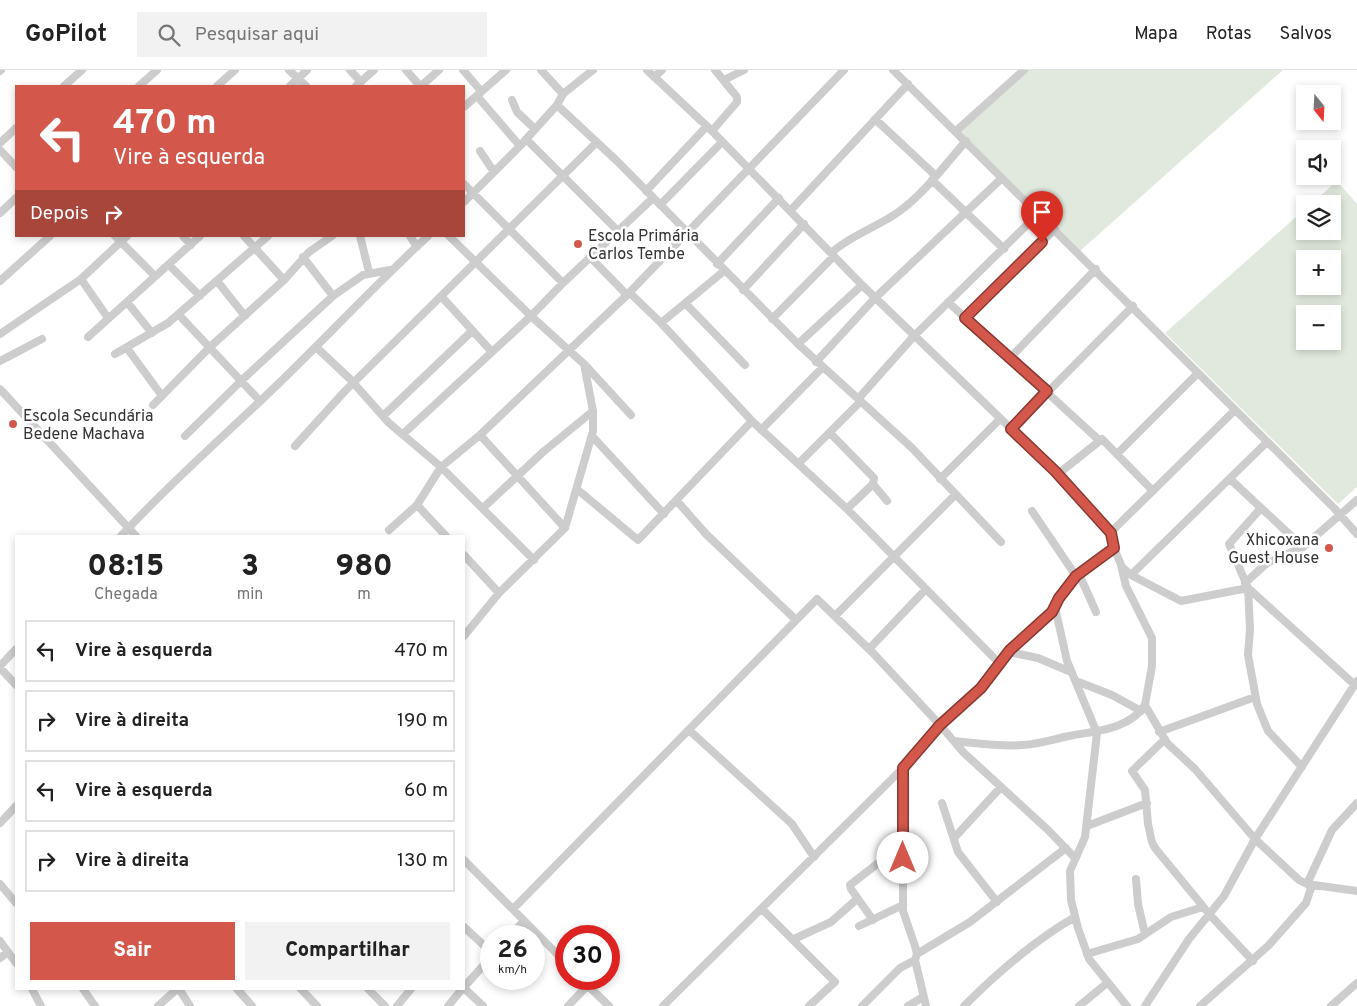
<!DOCTYPE html>
<html lang="pt">
<head>
<meta charset="utf-8">
<style>
  :root { --surface:#fff; --page:#f2f2f2; --text:#222; --muted:#767676; --line:#e0e0e0; --accent:#d3584b }
  body { margin:0; font-family:Overpass,sans-serif; background:var(--page); color:var(--text); height:100vh; display:flex; flex-direction:column; font-size:19px; white-space:nowrap }
  * { box-sizing:border-box; margin:0 }
  p { font-size:16px; color:var(--muted) }
  .icon { flex:none; width:28px; height:28px; fill:none; stroke:currentColor; stroke-width:2; stroke-linecap:round; stroke-linejoin:round }
  .map { position:relative; flex:1; overflow:hidden }
  .panel { position:absolute; left:15px; top:465px; width:450px; height:455px; display:flex; flex-direction:column; background:var(--surface); border-radius:0px; box-shadow:0 2px 8px #0003 }
  .panel>* { flex:none }
  .guide { position:absolute; left:15px; top:15px; width:450px; height:152px; border-radius:0px; box-shadow:0 2px 8px #0003; background:#d3584b; color:#fff; overflow:hidden }
  .needle { width:32px; rotate:162deg }
  .tools { position:absolute; left:1296px; top:15px; display:grid; gap:10px }
  .tools a { display:grid; place-items:center; width:45px; height:45px; border-radius:0px; background:var(--surface); box-shadow:0 2px 8px #0003; font-size:25px }
  .speed { position:absolute; left:480px; top:855px; display:flex; gap:10px; font-size:25px; font-weight:700; text-align:center }
  .speed>* { display:grid; place-content:center; width:65px; height:65px; border-radius:50%; background:var(--surface); box-shadow:0 2px 8px #0003; line-height:1 }
  .speed small { font-size:12px; font-weight:400 }
  .speed .limit { border:8px solid #d22; background:#fff; color:#111 }
  .pin { position:absolute; display:grid; place-items:center; width:42px; height:42px; color:#fff; margin:-51px -21px; border-radius:50% 50% 50% 0; rotate:-45deg; box-shadow:0 0 5px #0007 }
  .pin .icon { rotate:45deg }
  .me { position:absolute; width:55px; margin:-28px; rotate:0deg; stroke-linejoin:round; filter:drop-shadow(0 0 4px #0008) }
  .turn { display:flex; align-items:center; gap:18px; height:105px; padding:0 15px; font-size:22px }
  .turn .icon { width:65px; height:65px; stroke-width:2.5 }
  .turn b { display:block; font-size:35px; line-height:42px }
  .then { display:flex; align-items:center; height:48px; padding:0 15px; background:#0003; gap:10px; font-size:19px }
  .eta { display:flex; justify-content:space-evenly; align-items:center; height:85px; text-align:center }
  .eta b { font-size:30px; font-weight:800; line-height:35px }
  .action { display:flex; gap:10px; margin-top:auto; padding:10px 15px }
  .action a { flex:1; height:58px; border-radius:0px; background:var(--accent); color:#fff; font-size:20px; font-weight:800; line-height:58px; text-align:center }
  .action a+a { background:var(--page); color:var(--text) }
  ul { padding:0; list-style:none }
  li { display:flex; align-items:center; gap:15px; height:62px; margin:0 10px 8px; padding:0 5px; border:2px solid var(--line); border-radius:0px }
  li div { flex:1 }
  li b { display:block; font-size:19px }
  li em { font-style:normal }
  header { display:flex; align-items:center; gap:30px; box-sizing:border-box; height:70px; padding:0 25px; background:var(--surface); border-bottom:1px solid var(--line) }
  header strong { font-size:24px }
  nav { display:flex; gap:28px; margin-inline-start:auto; font-size:18px }
  .search { width:350px; height:45px; background:var(--page); display:flex; align-items:center; gap:12px; box-sizing:border-box; padding:0 18px; border-radius:0px; color:var(--muted); font-size:19px }
  .map>svg:first-child { display:block }
</style>
</head>
<body>
<header>
<strong>GoPilot</strong>
<div class="search"><svg class="icon" aria-label="search" viewBox="0 0 24 24"><circle cx="10" cy="10" r="6"/><path d="M15 15l6 6"/></svg>Pesquisar aqui</div>
<nav><a>Mapa</a><a>Rotas</a><a>Salvos</a></nav>
</header>
<div class="map">
<svg width="1357" height="936" viewBox="0 0 1357 936">
  <rect width="100%" height="100%" fill="#fff"/>
  <path fill="#e1e8dd" fill-rule="evenodd" d="M1028,0H1283L1080,181L960,61Z
    M1337,111L1357,134V417L1338,434L1165,263L1305,139V161H1332V134H1311ZM1305,189H1332V216H1305ZM1305,244H1332V271H1305Z"/>
  <g fill="none" stroke-linecap="round" stroke-linejoin="round">
    <path stroke="#cdcdcd" stroke-width="8" d="M289,0L306,16
      M350,0L361,12
      M406,0L420,16
      M463,0L481,21
      M541,0L563,24
      M647,0L712,61L862,215L1055,401L1111,463
      M893,0L1334,438L1357,464
      M0,1L1,0
      M654,7L662,0
      M724,10L744,0
      M64,16L82,0
      M139,16L157,0
      M217,16L235,0
      M290,16L307,0
      M356,16L374,0
      M421,16L439,0
      M477,26L520,76
      M512,30L517,42L535,59
      M557,35L618,92L798,274L912,378L1001,472
      M464,37L506,0
      M875,49L936,106
      M712,61L737,32V27L715,0
      M956,61L1024,0
      M526,69L617,160
      M0,73L16,58
      M0,80L16,97
      M480,81L494,102
      M932,110L1004,179
      M464,114L563,213
      M646,121L707,56
      M464,132L520,76L557,35L563,24L593,0
      M660,135L722,72
      M791,140L908,14
      M0,143L16,128
      M115,166L155,206
      M183,166L191,175
      M244,166L284,210
      M360,166L369,202
      M410,166L417,177
      M449,166L531,246L584,294L593,341V361L565,458L499,523L464,566
      M831,183C851,165 875,158 897,143C924,124 944,96 966,71
      M303,187L333,226
      M590,187L627,225
      M717,194L779,128
      M169,195L200,226
      M81,209L108,248
      M0,211L50,166
      M217,211L245,246
      M743,220L804,154
      M630,223L661,253L752,351L847,439L1001,595
      M441,226L492,282
      M127,232L152,263
      M948,232L1100,371
      M685,233L745,295
      M179,245L260,331
      M965,248L1055,159
      M772,249L834,186
      M661,253L724,201
      M0,264L81,209L127,166
      M88,267L200,166
      M798,274L862,215
      M316,277L350,309L389,353L441,397L534,490
      M127,278L162,326
      M115,284L168,253L268,166
      M1010,288L1096,199
      M0,291L42,269
      M816,292L875,228L1002,108
      M585,295L631,345
      M0,319L136,466
      M858,329L914,266L1038,144
      M153,335L210,277L284,210L309,182L332,166
      M383,346L472,261
      M1011,359L1133,236
      M761,360L822,298
      M830,363L874,408L873,414L847,439
      M403,364L531,246L563,213L653,128
      M480,365L565,458
      M185,366L242,310L333,226L363,205L390,200
      M592,366L664,444
      M295,376L345,321L597,72
      M1117,384L1198,303
      M799,393L861,331
      M1058,404L1102,369L1153,421
      M940,409L1000,349
      M1230,409L1303,477
      M873,414L887,431
      M578,420L638,470L752,351
      M677,431L706,464L796,550
      M417,435L446,466
      M483,438L543,382L593,341
      M1261,438L1229,474L1248,518L1250,559L1248,585L1257,634L1268,661L1302,697
      M1032,441L1076,506
      M389,460L417,435L441,397L480,365L627,225L844,0
      M121,466C169,414 223,367 274,318C326,268 375,215 428,166
      M1114,478L1122,497L1131,505L1181,531L1248,518L1355,615
      M464,485L499,523
      M1079,504L1096,542
      M1131,505L1267,372
      M1245,513L1267,493L1303,477L1357,430
      M1055,537L1067,591L1097,663L1085,767L1070,801L1071,830L1078,858L1089,889L1127,936
      M835,546L955,425
      M869,579L926,519
      M1009,582L1038,588L1071,602
      M0,596L16,579
      M0,598L16,615
      M1076,611L1112,625L1141,641
      M1145,635L1167,673L1195,699L1255,769L1299,810L1307,814L1357,821
      M689,660L792,754L814,787
      M1159,662L1255,627
      M1165,669L1132,701L1145,720L1148,754L1152,772L1155,778L1210,845L1253,891
      M954,671C977,673 1001,677 1023,675C1039,674 1054,669 1069,666C1094,661 1129,660 1145,635L1152,596V568L1126,516L1121,495
      M903,698V841L915,876L917,884L915,890L926,936
      M942,733L958,782L997,832
      M0,753L16,736
      M1087,756L1147,733
      M954,768L1001,717
      M464,790L566,893
      M1136,809L1138,834L1145,864
      M0,814L16,833
      M1307,814L1332,760L1357,733
      M513,839L817,529L873,583L940,655L963,682L1048,760L1075,788
      M762,839L835,912L809,936
      M873,850L851,819L850,815L877,794L903,788
      M859,856L903,835
      M464,857L491,882
      M510,866L524,851
      M794,869L831,852L857,829
      M0,871L16,893
      M917,884L970,852L1066,778
      M1087,884L1138,869L1171,847L1203,837
      M0,888L8,882
      M581,909L609,936
      M464,917L491,887
      M464,918L483,936
      M32,919L41,936
      M83,919L95,936
      M179,919L190,936
      M237,919L252,936
      M301,919L317,936
      M368,919L385,936
      M158,936L177,919
      M397,936L411,919
      M448,936L462,919
      M568,936L588,915
      M663,936L903,698L940,655L981,618L1010,580L1051,542L1059,527L1076,506L1113,480V460L1235,340
      M862,936L900,898L915,890
      M908,936L923,927
      M964,936C997,903 1035,870 1075,847
      M1079,936L1107,913
      M1145,936L1189,869L1224,826L1255,769L1357,611
      M1200,936L1268,876L1306,833L1312,815
      M1331,936L1357,913"/>
  </g>
  <g fill="none" stroke-linecap="round" stroke-linejoin="round">
    <defs>
      <path id="route" d="M903,788V698L940,655L981,618L1010,580L1052,542L1059,528L1076,506L1114,478L1111,463L1055,401L1011,359L1047,321L965,248L1042,172"/>
    </defs>
    <use href="#route" stroke="#893931" stroke-width="12"/>
    <use href="#route" stroke="#d3584b" stroke-width="9"/>
  </g>
  <g fill="#d3584b" stroke="#fff" stroke-width="2">
    <circle cx="578" cy="174" r="5"/>
    <circle cx="13" cy="354" r="5"/>
    <circle cx="1329" cy="478" r="5"/>
  </g>
  <g text-anchor="middle" stroke-width="5" stroke-linejoin="round" paint-order="stroke">
    <g font-size="16" fill="#333" stroke="#fff" text-anchor="start">
      <text x="588" y="171">Escola Primária<tspan x="588" dy="18">Carlos Tembe</tspan></text>
      <text x="23" y="351">Escola Secundária<tspan x="23" dy="18">Bedene Machava</tspan></text>
      <text x="1319" y="475" text-anchor="end">Xhicoxana<tspan x="1319" dy="18">Guest House</tspan></text>
    </g>
  </g>
</svg>
<div class="tools">
<a><svg class="needle" viewBox="-14 -14 28 28"><path d="M0-13l5 13h-10z" fill="#e53935"/><path d="M0 13l5-13h-10z" fill="#767676"/></svg></a>
<a><svg class="icon" aria-label="sound" viewBox="0 0 24 24"><path d="M4 9h4l5-4v14l-5-4H4zM17 9q2 3 0 6"/></svg></a>
<a><svg class="icon" aria-label="layers" viewBox="0 0 24 24"><path d="M12 4l9 5-9 5-9-5zM3 14l9 5 9-5"/></svg></a>
<a>+</a>
<a>−</a>
</div>
<div class="speed"><div>26<small>km/h</small></div><div class="limit">30</div></div>
<div class="pin" style="left:1042px;top:172px;background:#d93025"><svg class="icon" aria-label="arrive" viewBox="0 0 24 24"><path d="M6 21V4h12l-3 4 3 4H6"/></svg></div>
<svg class="me" style="left:903px;top:788px" viewBox="-20 -20 40 40"><circle r="19" fill="#fff"/><path d="M0-13L10 11 0 6-10 11z" fill="#d3584b"/></svg>
<div class="guide">
<div class="turn"><svg class="icon" aria-label="left" viewBox="0 0 24 24"><path d="M17 20v-9H6M10 6l-5 5 5 5"/></svg><div><b>470 m</b>Vire à esquerda</div></div>
<div class="then">Depois<svg class="icon" aria-label="right" viewBox="0 0 24 24"><path d="M7 20v-9h11M14 6l5 5-5 5"/></svg></div>
</div>
<section class="panel">
<div class="eta">
<div><b>08:15</b><p>Chegada</p></div>
<div><b>3</b><p>min</p></div>
<div><b>980</b><p>m</p></div>
</div>
<ul>
<li><svg class="icon" aria-label="left" viewBox="0 0 24 24"><path d="M17 20v-9H6M10 6l-5 5 5 5"/></svg><div><b>Vire à esquerda</b></div><em>470 m</em></li>
<li><svg class="icon" aria-label="right" viewBox="0 0 24 24"><path d="M7 20v-9h11M14 6l5 5-5 5"/></svg><div><b>Vire à direita</b></div><em>190 m</em></li>
<li><svg class="icon" aria-label="left" viewBox="0 0 24 24"><path d="M17 20v-9H6M10 6l-5 5 5 5"/></svg><div><b>Vire à esquerda</b></div><em>60 m</em></li>
<li><svg class="icon" aria-label="right" viewBox="0 0 24 24"><path d="M7 20v-9h11M14 6l5 5-5 5"/></svg><div><b>Vire à direita</b></div><em>130 m</em></li>
</ul>
<div class="action"><a>Sair</a><a>Compartilhar</a></div>
</section>
</div>
</body>
</html>
